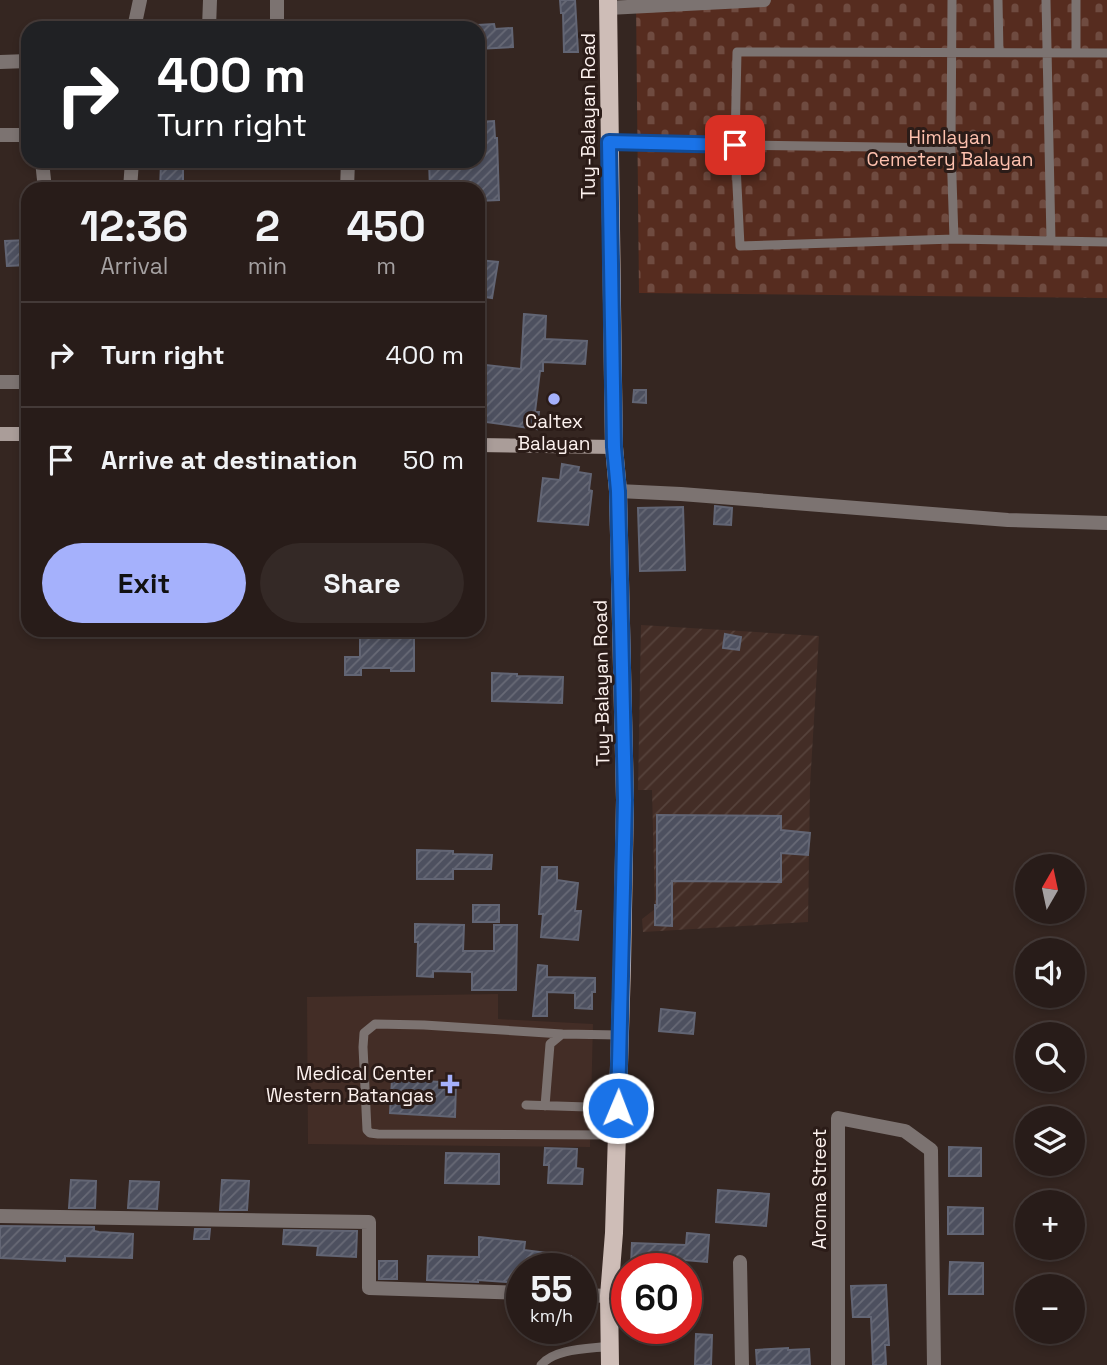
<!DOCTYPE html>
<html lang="en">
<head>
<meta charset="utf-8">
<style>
  :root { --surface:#281c19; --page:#342926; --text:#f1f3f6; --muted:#a5a1a2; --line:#443a38; --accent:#a5b1fc }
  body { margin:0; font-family:"Space Grotesk",sans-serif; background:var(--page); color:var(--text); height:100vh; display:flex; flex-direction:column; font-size:26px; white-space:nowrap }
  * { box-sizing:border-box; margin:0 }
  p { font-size:23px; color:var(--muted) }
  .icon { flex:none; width:38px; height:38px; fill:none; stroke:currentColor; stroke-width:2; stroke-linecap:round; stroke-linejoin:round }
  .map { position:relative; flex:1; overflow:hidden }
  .drawer { position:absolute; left:21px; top:182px; width:464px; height:455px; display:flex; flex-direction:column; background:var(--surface); border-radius:21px; box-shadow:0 4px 10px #0003,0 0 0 2px var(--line) }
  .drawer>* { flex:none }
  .guide { position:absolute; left:21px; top:21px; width:464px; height:147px; border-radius:21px; box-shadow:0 4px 10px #0003,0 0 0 2px var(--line); background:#202124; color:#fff; overflow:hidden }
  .needle { width:46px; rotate:9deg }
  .fabs { position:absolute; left:1015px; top:854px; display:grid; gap:14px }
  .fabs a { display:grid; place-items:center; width:70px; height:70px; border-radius:50%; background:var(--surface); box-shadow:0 4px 10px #0003,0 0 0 2px var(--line); font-size:35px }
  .speed { position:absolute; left:506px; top:1253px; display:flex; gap:14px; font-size:35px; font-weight:700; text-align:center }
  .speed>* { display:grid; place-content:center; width:91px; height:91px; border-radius:50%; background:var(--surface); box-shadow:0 4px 10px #0003,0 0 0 2px var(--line); line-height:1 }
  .speed small { font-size:18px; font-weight:400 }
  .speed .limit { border:10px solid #d22; background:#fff; color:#111 }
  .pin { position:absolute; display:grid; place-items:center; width:60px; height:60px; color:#fff; margin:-30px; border-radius:14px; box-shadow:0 4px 10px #0006 }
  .me { position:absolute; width:77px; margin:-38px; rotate:1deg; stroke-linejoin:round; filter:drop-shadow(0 0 5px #0008) }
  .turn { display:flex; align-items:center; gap:24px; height:147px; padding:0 21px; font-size:32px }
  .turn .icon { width:91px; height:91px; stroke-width:2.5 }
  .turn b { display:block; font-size:49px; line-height:60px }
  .eta { display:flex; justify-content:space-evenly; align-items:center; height:119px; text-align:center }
  .eta b { font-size:42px; font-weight:700; line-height:49px }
  .action { display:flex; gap:14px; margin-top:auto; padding:14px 21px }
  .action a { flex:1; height:80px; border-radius:42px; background:var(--accent); color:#111; font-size:28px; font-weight:700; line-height:80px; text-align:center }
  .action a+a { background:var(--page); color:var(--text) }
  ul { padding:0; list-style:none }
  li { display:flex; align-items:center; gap:21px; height:105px; padding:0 21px; border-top:2px solid var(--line) }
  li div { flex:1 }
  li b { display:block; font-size:26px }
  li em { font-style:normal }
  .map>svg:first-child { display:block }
</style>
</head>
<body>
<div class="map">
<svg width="1107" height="1365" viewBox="0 0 1107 1365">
  <defs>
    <pattern id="industrial-furrows" width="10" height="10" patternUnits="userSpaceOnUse" patternTransform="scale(1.75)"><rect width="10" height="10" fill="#432d26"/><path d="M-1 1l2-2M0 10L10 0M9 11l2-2" fill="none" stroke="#56423b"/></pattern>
    <pattern id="cemetery-stones" width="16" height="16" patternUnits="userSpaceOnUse" patternTransform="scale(1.75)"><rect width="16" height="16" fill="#562c1f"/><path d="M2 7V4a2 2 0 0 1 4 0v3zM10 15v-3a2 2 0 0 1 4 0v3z" fill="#6f4b40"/></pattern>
    <pattern id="building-hatch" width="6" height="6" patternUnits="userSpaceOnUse" patternTransform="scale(1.75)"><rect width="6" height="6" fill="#4d505f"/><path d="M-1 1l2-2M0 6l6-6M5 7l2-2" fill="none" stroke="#686a76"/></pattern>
  </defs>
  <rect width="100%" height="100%" fill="#352621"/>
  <path fill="#432d26" d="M498,994V1019L593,1024L590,1147L308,1144L307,997Z"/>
  <path fill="url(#industrial-furrows)" d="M641,625L819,636L810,786L808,922L643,932L642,919L655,909L652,790H638Z"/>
  <path fill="url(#cemetery-stones)" d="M636,0H1107V298L639,293Z"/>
  <path fill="url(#building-hatch)" stroke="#626574" stroke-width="2" d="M560,0H575L578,52H564L563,13H561Z
    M494,24L495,29L512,28L513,47L478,49V25Z
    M494,121L495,138H497L499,200L478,201V189H430L429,161H478V122Z
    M161,163H183V189H160Z
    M28,240V265L7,266L5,241Z
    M478,260L498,262L492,298L478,296Z
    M524,314L546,316L545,339L587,341L585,364L543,362V371H540L535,412H539L537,429L478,421V364L521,369Z
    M634,390H646V403L633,402Z
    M562,464L579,467L578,472L591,474L589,490L592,491L588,525L538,521L543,478L560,480Z
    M715,506L732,508L731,525L714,524Z
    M683,507L685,570L640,571L638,508Z
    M360,630H414V671H391V668H361V675H345V657H360Z
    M725,634L741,637L739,650L723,648Z
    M492,673L517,674V676L563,677L562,703L492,701Z
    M657,815L781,816V830L810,833L808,855L781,853V882L672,881V926L655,925V905H657Z
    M417,850L453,851V854L492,855L491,869H453V879H417Z
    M542,867H557V880L578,883L575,911H581L578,940L541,937L543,914H539Z
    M473,905H499V922H473Z
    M415,924L464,925L463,951H494V925H517L516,990H472V972L433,971V977L417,976L418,942H415Z
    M538,965L547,966V977L595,978V992H592V1009L575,1008V993L547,992V1016H533Z
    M661,1009L695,1013L693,1034L659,1031Z
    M392,1079L456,1083L455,1117L390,1113Z
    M949,1147L981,1148V1176H949Z
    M545,1148L577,1149L576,1168L583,1169L582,1184L548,1183L549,1165H544Z
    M446,1153L499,1154V1184L445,1183Z
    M71,1180L96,1181L95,1208H69Z
    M222,1180L249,1181L247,1210H220Z
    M130,1181L159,1182L157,1209L128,1208Z
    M718,1190L769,1194L766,1226L716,1222Z
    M948,1207L983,1208V1234H948Z
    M0,1226L94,1227V1231L99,1232L133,1234L132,1258L65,1256V1261L0,1258Z
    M195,1229H210L209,1239H194Z
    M284,1230L357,1231L356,1257L317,1255L318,1246L283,1244Z
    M687,1233L709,1235L707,1262L672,1259L671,1267L631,1265L632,1243L686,1245Z
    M479,1237L525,1242L524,1250L571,1256L569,1269H522V1283L478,1280V1282L427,1280L428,1256L479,1257Z
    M379,1261H397V1279H379Z
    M950,1262L983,1263V1294H949Z
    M886,1285L889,1345H885L886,1365H873L871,1317H853L851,1286Z
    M696,1334L712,1335L711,1365H695Z
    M788,1348V1350L809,1349L810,1365H757L756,1350Z"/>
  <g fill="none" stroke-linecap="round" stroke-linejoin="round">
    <path stroke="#7c7371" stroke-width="9" d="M952,0L951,148L954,239
      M998,0L999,52
      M1046,0L1051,241
      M1076,0V52
      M1107,53L737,52L735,145L740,246L954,239L1107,242
      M609,142L735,145L951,148
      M562,1034L424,1025L375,1024L364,1033L363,1047L367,1130L370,1133L378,1134L617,1135
      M526,1105L618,1108
      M545,1106L550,1044L562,1034L619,1035
      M541,1365C555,1348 590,1349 611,1346"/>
    <path stroke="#7c7371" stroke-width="14" d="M608,8L764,0
      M134,28L140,0
      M209,28L210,0
      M277,28V0
      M0,62L28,61
      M0,135H28
      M42,161L45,189
      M281,161L348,163
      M130,189L132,161
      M347,189L348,161
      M0,382H28
      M618,491L681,494L1008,520L1107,523
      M0,1216L369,1222V1288L522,1293
      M740,1262L742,1365
      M581,1295L609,1296
      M838,1365V1118L905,1131L931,1150L934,1365"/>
    <path stroke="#aa9d99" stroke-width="14" d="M0,434H28
      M478,445L614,447"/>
    <path stroke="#cebdb7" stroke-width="18" d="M608,0L613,380L614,447L618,491L625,800L622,965L614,1233L609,1296L610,1365"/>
  </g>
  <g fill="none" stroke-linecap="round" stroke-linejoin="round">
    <defs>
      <path id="route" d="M618,1108L625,800L618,491L614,447L609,142L735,145"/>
    </defs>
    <use href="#route" stroke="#114b97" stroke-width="18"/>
    <use href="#route" stroke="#1a73e8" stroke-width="12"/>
  </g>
  <g fill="#a5b1fc" stroke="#2b1c18" stroke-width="2.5">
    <circle cx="554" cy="399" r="7"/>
    <path d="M446.5 1073.5h7v7h7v7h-7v7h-7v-7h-7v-7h7z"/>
  </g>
  <g text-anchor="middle" stroke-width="6" stroke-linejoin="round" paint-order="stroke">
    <g font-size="19" fill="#fcf1ee" stroke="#2b1c18">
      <text transform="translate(588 116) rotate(-90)" y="7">Tuy-Balayan Road</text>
      <text transform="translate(601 683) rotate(-91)" y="7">Tuy-Balayan Road</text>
      <text transform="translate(819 1189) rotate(-90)" y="7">Aroma Street</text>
    </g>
    <g font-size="19" fill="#fec1ae" stroke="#2b1c18">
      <text x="950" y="144">Himlayan<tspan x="950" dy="22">Cemetery Balayan</tspan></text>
    </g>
    <g font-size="19" fill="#fcf1ee" stroke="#2b1c18">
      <text x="554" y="428">Caltex<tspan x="554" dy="22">Balayan</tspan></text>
      <text x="434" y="1080" text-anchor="end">Medical Center<tspan x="434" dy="22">Western Batangas</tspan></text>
    </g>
  </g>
</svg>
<div class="fabs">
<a><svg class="needle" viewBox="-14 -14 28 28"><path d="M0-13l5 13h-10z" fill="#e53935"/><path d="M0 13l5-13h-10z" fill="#a5a1a2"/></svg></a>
<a><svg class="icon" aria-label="sound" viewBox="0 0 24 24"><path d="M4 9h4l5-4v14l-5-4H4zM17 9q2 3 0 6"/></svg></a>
<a><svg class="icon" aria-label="search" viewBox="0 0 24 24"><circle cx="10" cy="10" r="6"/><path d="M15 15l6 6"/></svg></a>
<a><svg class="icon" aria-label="layers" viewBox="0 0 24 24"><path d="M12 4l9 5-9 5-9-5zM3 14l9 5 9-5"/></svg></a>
<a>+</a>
<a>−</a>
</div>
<div class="speed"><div>55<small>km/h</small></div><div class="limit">60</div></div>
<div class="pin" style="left:735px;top:145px;background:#d93025"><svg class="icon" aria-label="arrive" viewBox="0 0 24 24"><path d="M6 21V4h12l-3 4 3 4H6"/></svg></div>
<svg class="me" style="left:618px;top:1108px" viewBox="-20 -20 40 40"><circle r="17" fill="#1a73e8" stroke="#fff" stroke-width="3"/><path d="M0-11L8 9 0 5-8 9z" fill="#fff"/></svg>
<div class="guide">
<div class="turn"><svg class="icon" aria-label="right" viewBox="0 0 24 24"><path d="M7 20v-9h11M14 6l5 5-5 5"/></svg><div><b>400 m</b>Turn right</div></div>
</div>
<section class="drawer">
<div class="eta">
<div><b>12:36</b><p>Arrival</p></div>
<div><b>2</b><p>min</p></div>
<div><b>450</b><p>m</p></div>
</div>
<ul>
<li><svg class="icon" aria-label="right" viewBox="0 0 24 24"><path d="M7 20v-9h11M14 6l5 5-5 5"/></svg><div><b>Turn right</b></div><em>400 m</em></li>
<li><svg class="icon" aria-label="arrive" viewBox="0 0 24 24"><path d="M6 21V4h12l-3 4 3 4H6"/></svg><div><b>Arrive at destination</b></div><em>50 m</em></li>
</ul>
<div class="action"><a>Exit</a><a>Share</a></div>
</section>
</div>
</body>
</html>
